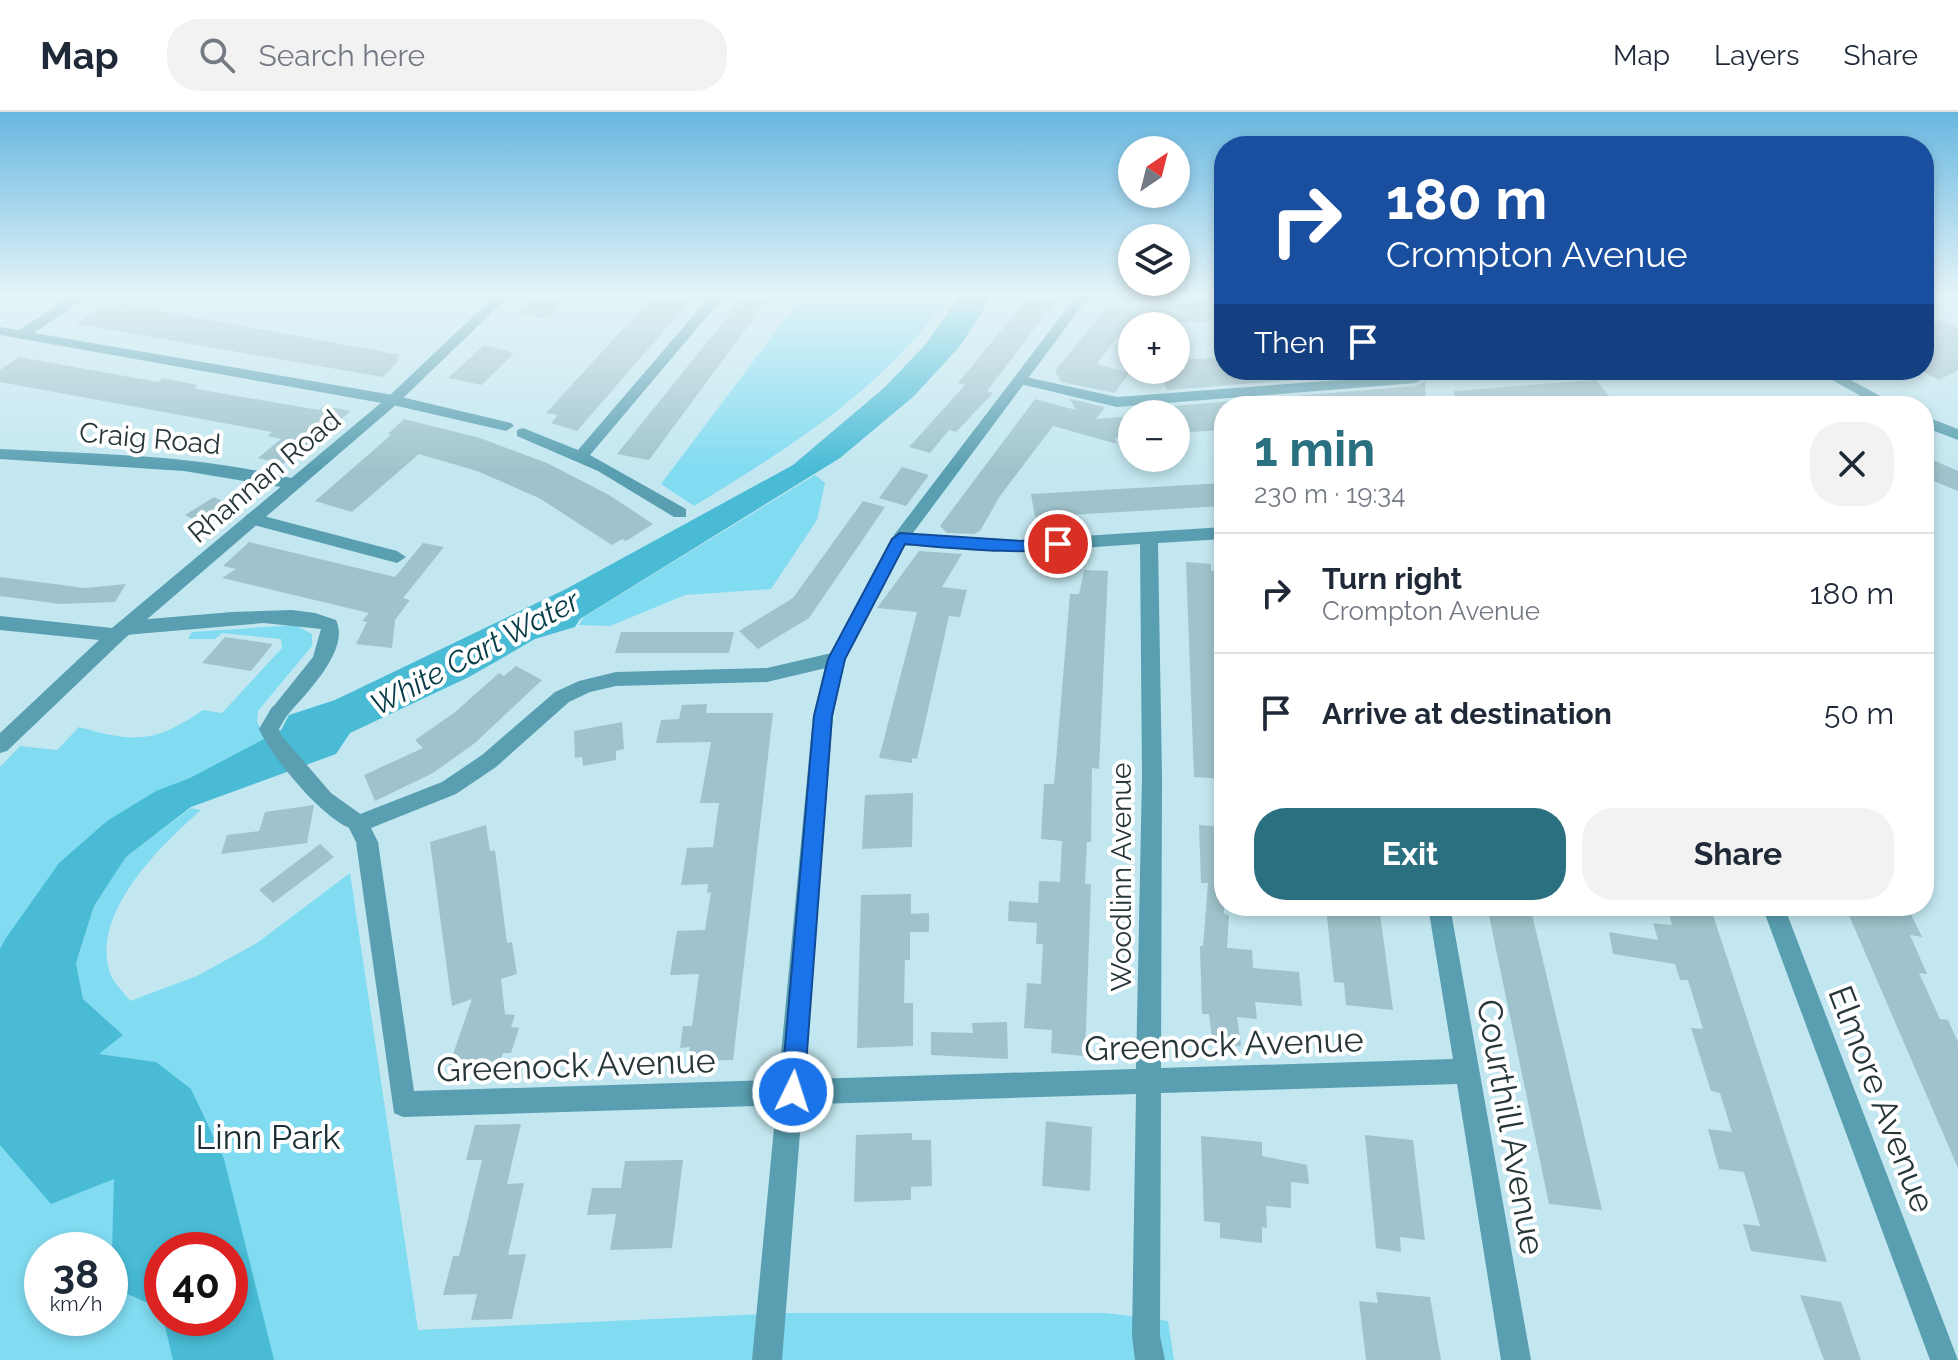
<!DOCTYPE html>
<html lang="en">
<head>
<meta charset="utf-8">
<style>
  :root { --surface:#fff; --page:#f2f2f3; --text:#1f2937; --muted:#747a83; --line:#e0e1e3; --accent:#2b7080 }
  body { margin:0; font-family:Raleway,sans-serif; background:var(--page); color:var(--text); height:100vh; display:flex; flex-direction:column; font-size:30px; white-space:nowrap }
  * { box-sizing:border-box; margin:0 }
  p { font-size:26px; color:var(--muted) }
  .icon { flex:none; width:44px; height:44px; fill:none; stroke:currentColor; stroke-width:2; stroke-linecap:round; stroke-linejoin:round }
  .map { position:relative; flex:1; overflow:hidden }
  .side { position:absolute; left:1214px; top:284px; width:720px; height:520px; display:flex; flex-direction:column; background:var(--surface); border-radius:32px; box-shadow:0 4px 12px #0003 }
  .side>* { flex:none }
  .top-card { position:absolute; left:1214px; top:24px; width:720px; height:244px; border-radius:32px; box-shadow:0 4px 12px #0003; background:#1a4fa0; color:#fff; overflow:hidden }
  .needle { width:52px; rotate:35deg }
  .controls { position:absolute; left:1118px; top:24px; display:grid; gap:16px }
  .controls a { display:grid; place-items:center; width:72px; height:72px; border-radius:50%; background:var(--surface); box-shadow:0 4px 12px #0003; font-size:40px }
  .speed { position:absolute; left:24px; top:1120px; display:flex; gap:16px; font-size:40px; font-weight:700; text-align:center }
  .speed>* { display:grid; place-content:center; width:104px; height:104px; border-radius:50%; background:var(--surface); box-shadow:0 4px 12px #0003; line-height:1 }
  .speed small { font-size:20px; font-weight:400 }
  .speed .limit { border:12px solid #d22; background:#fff; color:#111 }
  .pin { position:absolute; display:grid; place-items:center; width:68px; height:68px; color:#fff; margin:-34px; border:4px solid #fff; border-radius:50%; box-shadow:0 2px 8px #0007 }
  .me { position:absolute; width:88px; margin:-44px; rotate:4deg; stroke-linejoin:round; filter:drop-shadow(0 0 6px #0008) }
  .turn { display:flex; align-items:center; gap:28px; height:168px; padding:0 40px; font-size:36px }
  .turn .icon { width:104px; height:104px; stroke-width:2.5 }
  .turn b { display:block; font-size:56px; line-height:68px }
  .then { display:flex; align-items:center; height:76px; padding:0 40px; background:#0003; gap:16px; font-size:30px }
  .round { display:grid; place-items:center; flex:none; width:84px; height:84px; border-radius:32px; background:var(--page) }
  .headline { display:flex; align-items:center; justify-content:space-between; height:136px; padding:0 40px }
  h1 { font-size:48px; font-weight:700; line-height:60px; color:var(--accent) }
  .action { display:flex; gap:16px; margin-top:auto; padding:16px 40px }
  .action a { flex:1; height:92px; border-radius:32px; background:var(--accent); color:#fff; font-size:32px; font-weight:700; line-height:92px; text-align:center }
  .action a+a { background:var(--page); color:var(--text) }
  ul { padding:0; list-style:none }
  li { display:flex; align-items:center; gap:24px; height:120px; padding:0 40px; border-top:2px solid var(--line) }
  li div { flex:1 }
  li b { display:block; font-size:30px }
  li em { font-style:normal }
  header { display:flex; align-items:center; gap:48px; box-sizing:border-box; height:112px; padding:0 40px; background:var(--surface); border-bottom:2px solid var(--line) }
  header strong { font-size:38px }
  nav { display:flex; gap:44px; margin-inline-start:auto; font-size:28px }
  .search { width:560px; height:72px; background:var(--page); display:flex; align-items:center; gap:20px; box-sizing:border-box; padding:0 28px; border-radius:32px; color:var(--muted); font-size:30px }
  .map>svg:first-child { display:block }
</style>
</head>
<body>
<header>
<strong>Map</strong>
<div class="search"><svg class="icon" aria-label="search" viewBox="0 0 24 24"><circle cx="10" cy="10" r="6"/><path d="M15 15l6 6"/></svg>Search here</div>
<nav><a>Map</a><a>Layers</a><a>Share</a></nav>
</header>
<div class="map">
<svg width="1958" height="1248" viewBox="0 0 1958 1248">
  <rect width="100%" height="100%" fill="#c3e7f0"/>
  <path fill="#81dbf1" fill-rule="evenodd" d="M803,183H951C876,282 798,330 694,394L661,372Z
    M815,363L825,371L817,408L771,477L685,483L610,514L579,513L584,505Z
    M295,513L312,522V534L258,599L257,610L266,626L155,692L0,897V655L20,634L57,638L79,615C135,631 155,631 203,598L222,601L282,536L281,527L222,521L215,527H188L192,520Z
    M191,696L201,698C160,734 93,799 109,858C111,869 124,880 130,889L197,864L257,831L350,761L418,1218L788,1201H1106L1168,1209L1174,1248H0V980L155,950L98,942L123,923L83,887L76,851L94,794L126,745ZM42,1138H110V1206H42ZM162,1138H230V1206H162Z"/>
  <path fill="#49bbd5" d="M961,183H993L960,234L914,284L840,346L580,507L575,515L535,527L469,565L350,621L336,642L191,695L126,745L94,794L76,851L83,887L123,923L99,942L156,950L191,977L224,1047L274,1248H173L163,1206H230V1138H162V1202L160,1196L111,1175L114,1067L51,1092L0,1033V837L6,826L59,751L107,709L156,679L190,666L281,618L289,603L335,588L566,477L793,353L885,275L924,234Z"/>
  <path fill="#9fc3cc" d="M536,183H570L548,207L517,201Z
    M654,183H695L577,319L551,311L558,303L546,301Z
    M745,183H771L649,348L617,342Z
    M1030,183H1060L987,279L993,281L956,320L949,318L930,341L909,335L965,273L958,271Z
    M1224,189V208L1125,215L1097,252L1129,261L1115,281L1061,270L1055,259L1106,196Z
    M118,191L400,243L396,247H400L383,265L76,212L100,196L109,197Z
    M1941,208L1958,216V258L1939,268L1924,260V216Z
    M484,233L514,241L482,273L448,266Z
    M19,245L158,270L163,266L198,273L194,276L197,277L319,298L324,294L351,299L283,352L258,346L281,327L268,324L272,320L0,270V258Z
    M1224,245V258L1399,260L1167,278L1159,258H1185L1180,248Z
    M1596,268L1617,294H1454V279Z
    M1425,269L1426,294H1224V318L1176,321L1173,294L1416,274Z
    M1035,287L1076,298L1070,287L1105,295L1096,307L1132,304V325L1115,326L1117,332L1053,314L1000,384L980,419L974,422L947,421L940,414Z
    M404,307L480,326L547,351L609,383L653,412L626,429L622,427L612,433L539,386L477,359L419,342L352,400L315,389L391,323L388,322Z
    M1924,344L1958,359V379L1924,365Z
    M902,355L929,363L906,394L879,386Z
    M1224,371V394L1085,402L1035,405L1031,382Z
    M214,385L236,396L207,415L185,403Z
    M863,389L885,395L809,506L758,537L739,519L793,486Z
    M249,430L395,465L423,431L444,435L403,486L410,488L395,508L392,536L356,532L367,510L362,509L369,501L222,466L236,457L223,454Z
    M919,439L962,442L942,475L967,478L960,505L949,504L917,647L912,646V651L879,646L917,500L877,496Z
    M1186,450L1211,452V459H1215L1216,476L1224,477V667L1194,665Z
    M1084,458L1108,459L1099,657L1092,656L1091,730H1087L1085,772H1091L1085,944L1051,941L1052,918L1024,916L1027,871L1041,872L1043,832H1036L1037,811L1008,809L1009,789L1038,791L1039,769L1060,770L1062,729L1041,727L1044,672H1054L1070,482H1079Z
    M0,465L85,476L126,472L115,490L60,492L0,484Z
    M621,520H734L729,541H615Z
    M225,525L273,532L251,559L202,551Z
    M516,554L542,568L475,631L433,661L375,689L364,663L423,636L415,628L454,601L499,561L504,564Z
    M707,592L706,601H773L733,948L688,949L690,935L680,936L683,914H692L699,862L670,863L677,819L705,818L711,780L707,781L708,772L681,773L687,736L713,735L719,691H700L711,630L656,631L661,608L679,607L682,593Z
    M622,610L624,637L616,639V648L583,654L582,645L575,646L574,619Z
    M913,681L912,735L862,737L865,683Z
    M314,693L307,731L221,742L227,723L259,719L265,700Z
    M486,713L490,739L495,738L507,831L512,830L517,862L501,867L505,902L515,903L511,915L519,916L511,941H503L498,956L449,954L472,887L452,894L430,730Z
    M1199,713L1224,715V802L1229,803L1227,836L1252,838L1253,856L1299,860L1302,894L1255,890L1257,907L1237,905L1241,934H1213L1209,902H1202L1200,834H1203L1208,771H1201Z
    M320,732L334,745L273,791L259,778Z
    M911,782V802L929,801V820H910V848H905L904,891H913V934L857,936L861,783Z
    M1358,794H1379L1393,898L1346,893L1344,871L1334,870L1326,796L1359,799Z
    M1487,794L1531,798L1602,1098L1549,1092Z
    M1667,794H1710L1827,1150L1751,1139L1743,1112L1760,1114L1744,1060L1719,1057L1708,1017L1732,1020L1720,981L1711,979L1691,916L1703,917L1688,868H1680L1675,852L1613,842L1609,820L1658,828L1653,811L1672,813Z
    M1845,794H1907L1922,825L1910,823L1927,862L1919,861L1940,907L1948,908L1958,930V1056Z
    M1007,910L1008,947L931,943V920L973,921L972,911Z
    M1046,1009L1092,1015L1090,1079L1042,1074Z
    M521,1012L507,1072L524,1071L508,1143L526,1142L512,1207L471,1208L477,1182L443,1183L453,1144H459L482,1048H466L475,1013Z
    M912,1021V1028H931L932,1074L911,1075V1088L854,1090L856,1023Z
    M1365,1023L1413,1028L1425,1128L1400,1125L1401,1140L1376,1136Z
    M1201,1024L1262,1030V1044L1307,1053L1309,1072L1291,1070V1096L1266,1094L1267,1116L1262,1115V1131L1220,1126V1111L1204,1109Z
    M683,1048L672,1136L610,1138L616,1102L587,1103L592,1076H621L625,1049Z
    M1376,1180L1430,1185L1441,1248H1366L1359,1189L1378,1191Z
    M1800,1183L1841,1190L1861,1248H1824Z"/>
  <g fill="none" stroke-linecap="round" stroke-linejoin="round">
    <path fill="#599fb1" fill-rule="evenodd" d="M279,592L289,600L279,617L281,623L331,681L366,706L369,712L366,718C337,728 269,642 259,617L272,595Z"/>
    <path fill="#599fb1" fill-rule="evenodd" d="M74,183H90L34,221L393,283L511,311L514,314L506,319L393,293L0,223V215L19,218Z
      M711,183H725L590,343L686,397V405H674L598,359L517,324V318L523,316L578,338Z
      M1079,183H1132L1126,187L1084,190L1079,189Z
      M1401,258H1416L1423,267L1416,271L1117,295L1016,271L1014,268L1021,264L1117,285L1405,263Z
      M0,337C99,342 202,343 299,368L301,372L293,377L184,359L0,347Z
      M252,401L397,439L406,445L397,451L246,411V403Z
      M1224,415V427L1158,431L1162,664L1161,956L1453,947L1428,794H1450L1531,1248H1501L1457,972L1161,981L1160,1224L1165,1248H1135L1132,1224L1136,982L403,1005L394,1001L356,730L347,712L350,706L442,670L482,643L555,580L579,569L616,560L767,556L836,540L843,542L845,547L843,552L767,570L616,574L590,580L569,590L496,655L456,682L371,716L378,730L414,979L1136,957L1142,664L1140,432L1020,440L900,433L891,427L900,421L1020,428Z
      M292,498L315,501L336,508C351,539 304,583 286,605L279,608L269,600L313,545L321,517L264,511L125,523L116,516L125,509L232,500Z
      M1762,794H1784L1958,1248H1930Z"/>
    <path fill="#599fb1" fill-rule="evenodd" d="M496,183H510L398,291L123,528L7,639L0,641V621L99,528L0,518V504L112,516L388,285Z
      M1077,183H1090L907,429L845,547L833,604L782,1248H752L813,604L827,547L894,423Z
      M1814,258H1832L1899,294H1879Z
      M1924,304L1958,317V328L1924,315Z"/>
  </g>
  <linearGradient id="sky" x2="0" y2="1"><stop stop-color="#68b7e0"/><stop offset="0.51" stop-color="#e4f4f8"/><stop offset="1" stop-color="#e4f4f8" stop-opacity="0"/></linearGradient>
  <rect width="1958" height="358" fill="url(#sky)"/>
  <path fill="#1a73e8" stroke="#114b97" stroke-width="2" d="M900,421L1020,429L1058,427L1065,432C1051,447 931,434 905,432L845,547L832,604L804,980L801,988L793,991L785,988L781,980L814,604L828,547L892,427Z"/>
  <g text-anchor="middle" stroke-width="8" stroke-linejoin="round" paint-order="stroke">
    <g font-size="28" fill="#273639" stroke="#fff">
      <text transform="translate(150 326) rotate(5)" y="10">Craig Road</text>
      <text transform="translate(264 364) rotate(-40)" y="10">Rhannan Road</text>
      <text transform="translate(1121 765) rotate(-90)" y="10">Woodlinn Avenue</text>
    </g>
    <g font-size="30" font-style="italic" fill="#063c47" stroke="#fff">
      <text transform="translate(475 541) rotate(-28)" y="10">White Cart Water</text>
    </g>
    <g font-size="34" fill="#273639" stroke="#fff">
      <text transform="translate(1224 932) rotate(-2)" y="12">Greenock Avenue</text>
      <text transform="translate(576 953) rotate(-2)" y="12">Greenock Avenue</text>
      <text transform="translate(1882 987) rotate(69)" y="12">Elmore Avenue</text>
      <text transform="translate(1511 1015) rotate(80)" y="12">Courthill Avenue</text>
    </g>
    <g font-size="34" fill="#1b2f34" stroke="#fff">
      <text x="268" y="1037">Linn Park</text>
    </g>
  </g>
</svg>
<div class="controls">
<a><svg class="needle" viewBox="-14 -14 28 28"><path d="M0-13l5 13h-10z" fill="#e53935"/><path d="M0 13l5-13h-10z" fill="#747a83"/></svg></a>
<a><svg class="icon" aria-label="layers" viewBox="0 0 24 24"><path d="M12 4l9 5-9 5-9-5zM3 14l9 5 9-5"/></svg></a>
<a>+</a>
<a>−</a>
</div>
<div class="speed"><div>38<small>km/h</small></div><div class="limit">40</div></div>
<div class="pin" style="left:1058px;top:432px;background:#d93025"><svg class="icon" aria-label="arrive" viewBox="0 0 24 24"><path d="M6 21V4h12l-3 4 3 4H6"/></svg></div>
<svg class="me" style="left:793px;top:980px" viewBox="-20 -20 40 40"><circle r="17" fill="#1a73e8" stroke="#fff" stroke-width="3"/><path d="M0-11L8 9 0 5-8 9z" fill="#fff"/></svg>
<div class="top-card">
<div class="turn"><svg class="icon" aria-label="right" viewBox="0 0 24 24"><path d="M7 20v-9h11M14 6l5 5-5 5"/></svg><div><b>180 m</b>Crompton Avenue</div></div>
<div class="then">Then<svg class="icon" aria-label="arrive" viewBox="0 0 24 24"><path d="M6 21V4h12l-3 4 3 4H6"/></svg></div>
</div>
<section class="side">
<div class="headline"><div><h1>1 min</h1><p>230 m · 19:34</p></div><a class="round"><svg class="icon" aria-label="close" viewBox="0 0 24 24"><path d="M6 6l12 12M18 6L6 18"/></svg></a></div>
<ul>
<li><svg class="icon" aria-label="right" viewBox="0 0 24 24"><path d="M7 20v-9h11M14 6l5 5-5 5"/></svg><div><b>Turn right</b><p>Crompton Avenue</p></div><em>180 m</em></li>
<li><svg class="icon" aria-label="arrive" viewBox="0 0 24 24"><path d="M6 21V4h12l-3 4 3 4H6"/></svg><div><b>Arrive at destination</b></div><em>50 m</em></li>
</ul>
<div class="action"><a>Exit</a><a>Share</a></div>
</section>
</div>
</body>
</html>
